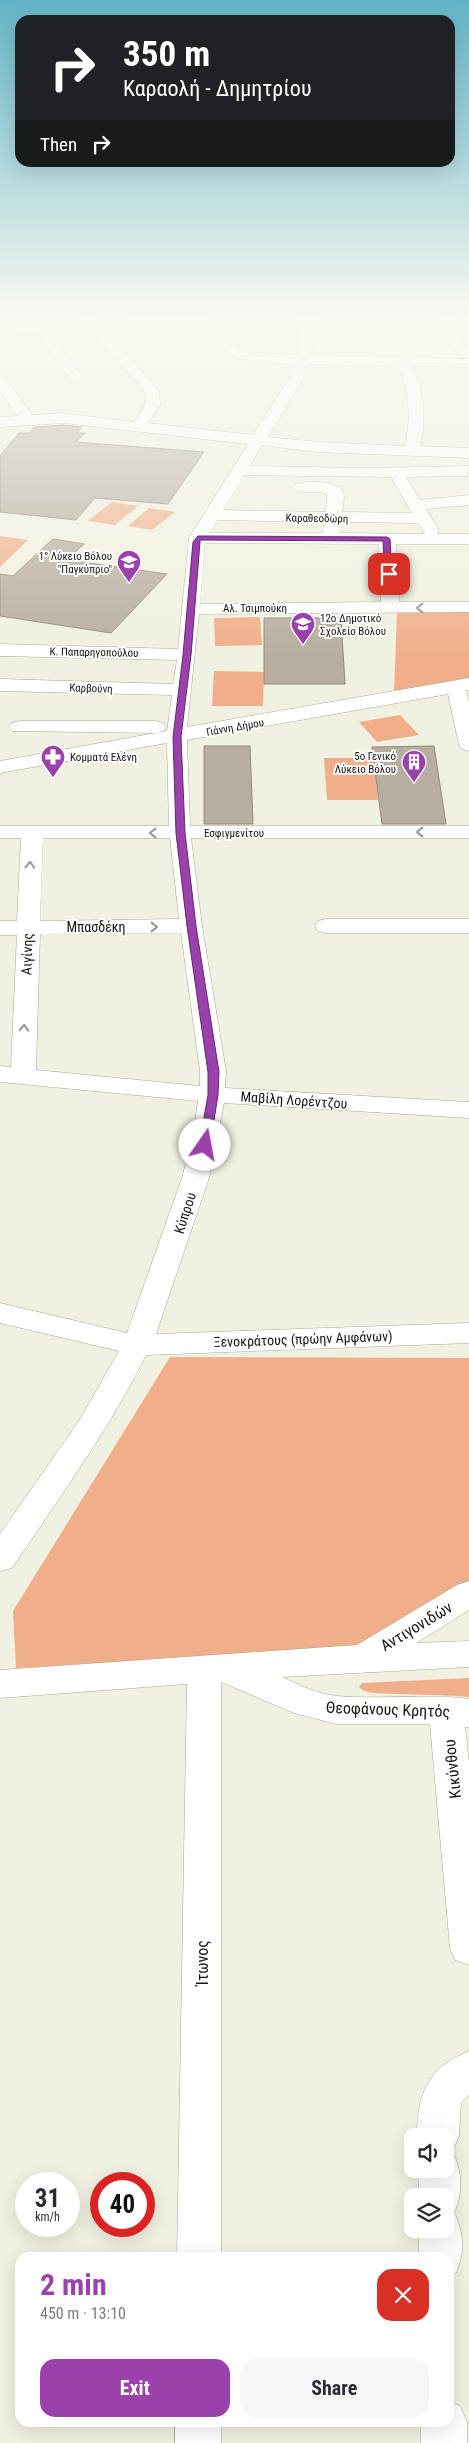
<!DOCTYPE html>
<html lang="en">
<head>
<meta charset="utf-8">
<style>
  :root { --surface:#fff; --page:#f7f7f7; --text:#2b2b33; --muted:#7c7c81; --accent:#9b41ac }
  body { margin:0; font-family:"Roboto Condensed",sans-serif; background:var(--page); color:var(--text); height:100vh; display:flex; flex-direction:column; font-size:19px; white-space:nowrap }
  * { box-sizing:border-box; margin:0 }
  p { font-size:16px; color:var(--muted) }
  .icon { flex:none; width:28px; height:28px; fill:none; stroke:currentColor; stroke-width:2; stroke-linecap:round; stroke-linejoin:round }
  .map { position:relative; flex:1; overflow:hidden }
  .details { position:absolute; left:15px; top:2252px; width:439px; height:175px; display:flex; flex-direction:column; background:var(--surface); border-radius:15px; box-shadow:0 5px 20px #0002 }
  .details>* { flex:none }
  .banner { position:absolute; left:15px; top:15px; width:440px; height:152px; border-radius:15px; box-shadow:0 5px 20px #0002; background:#202124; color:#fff; overflow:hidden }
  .buttons { position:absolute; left:404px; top:2128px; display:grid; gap:10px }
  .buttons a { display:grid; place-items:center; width:50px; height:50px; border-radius:10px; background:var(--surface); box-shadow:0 5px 20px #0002; font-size:25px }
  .speed { position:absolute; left:15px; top:2172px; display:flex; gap:10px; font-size:25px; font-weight:700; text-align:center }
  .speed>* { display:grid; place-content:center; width:65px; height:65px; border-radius:50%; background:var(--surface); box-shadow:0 5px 20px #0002; line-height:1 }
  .speed small { font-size:12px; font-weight:400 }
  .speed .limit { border:8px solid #d22; background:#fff; color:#111 }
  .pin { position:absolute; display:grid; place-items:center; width:42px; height:42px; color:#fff; margin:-21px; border-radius:10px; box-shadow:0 2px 8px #0006 }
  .me { position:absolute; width:55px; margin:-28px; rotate:12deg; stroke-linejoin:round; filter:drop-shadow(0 0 4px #0008) }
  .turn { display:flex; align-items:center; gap:18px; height:105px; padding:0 25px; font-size:22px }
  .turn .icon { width:65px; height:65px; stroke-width:2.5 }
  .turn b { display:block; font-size:35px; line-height:42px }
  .then { display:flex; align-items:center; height:48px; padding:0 25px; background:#0003; gap:10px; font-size:19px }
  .round { display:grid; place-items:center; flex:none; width:52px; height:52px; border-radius:15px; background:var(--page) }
  .summary { display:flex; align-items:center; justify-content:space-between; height:85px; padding:0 25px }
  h1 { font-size:30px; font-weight:700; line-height:38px; color:var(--accent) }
  .button { display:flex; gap:10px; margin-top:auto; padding:10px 25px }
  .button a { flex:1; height:58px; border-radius:15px; background:var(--accent); color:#fff; font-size:20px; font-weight:700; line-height:58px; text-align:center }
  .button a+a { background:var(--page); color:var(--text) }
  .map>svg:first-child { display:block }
</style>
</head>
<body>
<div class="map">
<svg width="469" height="2443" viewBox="0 0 469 2443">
  <rect width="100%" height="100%" fill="#f0f1e0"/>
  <path fill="#f0af8a" d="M112,502L138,506L115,525L88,521Z
    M149,508L175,512L152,530L128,526Z
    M0,536L28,540L0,567Z
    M397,611H469V680L394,694Z
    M260,617L262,645L215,646L214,618Z
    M214,671L264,672L263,706H212Z
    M400,715L419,735L377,742L359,722Z
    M324,758H374L378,800H327Z
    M170,1357L469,1358V1582L359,1650L16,1668L13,1611Z
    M469,1678V1697C437,1694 405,1695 373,1693C368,1692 363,1691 359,1687L362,1683Z"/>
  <path fill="#b7ae9f" stroke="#91897b" d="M63,425L82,427L77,433H85L76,442L204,452L168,504L95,498L76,520L0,512V456L19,433H29L34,427Z
    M53,539L84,544L67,560L167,574L111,633L0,616V574L13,576Z
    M264,618H341L345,684H264Z
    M204,746H250L253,824H204Z
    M434,746L446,824H382L372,747Z"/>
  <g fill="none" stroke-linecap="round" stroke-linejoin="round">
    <defs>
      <path id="minor" d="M77,315H91L96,321L162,315H207L240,349L246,352L297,355L302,315H316L311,356L469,359V367L412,366C425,394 426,417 420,446L469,448V458L317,452L262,445L250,466L364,468L469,466L468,476L406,477L420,500L469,495V505L426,509L439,531L437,534H469V544H396L399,602H469V612L199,614L187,727L469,678V690H466L469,702V751L462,749L459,745L448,694L187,740L190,826H469V838H191L202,926L226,1071L225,1088L469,1102V1118L224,1103L209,1178L156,1334L469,1323V1343L146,1355C109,1430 59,1498 12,1568L0,1571V1534L79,1421L119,1351L0,1323V1303L127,1333L182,1178L193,1136L198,1101L0,1082V1066L11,1067L17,935H0V921H17L21,838H0V826H169L167,743L0,773V761L167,731L172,695L0,691V679L173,684L177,660L0,656V644L178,649L189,538L248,444L63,423L0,427V417L18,416L0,391V376L5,377L32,415L63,413L134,422C141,412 148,404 145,392L90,329L51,333L84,379L77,383L72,382L38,334L0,337V329L83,322ZM197,320L230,355L238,359L294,364L288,380L253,435L148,423L160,405L159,391L103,328ZM308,364L398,366C410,393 411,417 405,446L317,442L268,437L302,380ZM244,475L391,477L412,513L342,512C343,506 345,497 343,492C340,480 298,479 292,487C300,496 316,489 327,494L326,512L223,510ZM217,520L325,522L322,533H209ZM342,522L418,523L425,534L339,533ZM205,543L379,544L381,602L200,604ZM43,838H170L179,919L40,921ZM181,933L200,1071V1086L36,1070L40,934Z
        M440,315H454L461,341L469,347V358C448,353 445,333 440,315Z
        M19,721H156L163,723L166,727L163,731L156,733L12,731L9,727L12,723Z
        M326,919H469V933H326L318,931L315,926L318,921Z
        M469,1581V1610L416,1643L469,1641V1667L282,1677C299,1685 317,1694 337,1696C381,1700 425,1693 469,1699V1727H465L469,1762V1965L455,1960L450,1948L430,1724H336L294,1713L221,1682V2258H177L187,1684L0,1698V1670L357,1645L457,1585Z
        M469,2051V2094L461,2103L459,2136L453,2150L448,2152L454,2155C462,2174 463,2191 455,2211L451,2212L455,2214C464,2234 465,2253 456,2273L449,2277V2258H419V2229H445V2196H419L418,2169H445V2136H417C417,2094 428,2067 469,2051Z
        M449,2401L460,2406L467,2422V2443H421V2422H449Z
        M175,2422H221V2443H175Z"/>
    </defs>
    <use href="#minor" stroke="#a6a796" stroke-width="1"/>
    <use href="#minor" fill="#fff" fill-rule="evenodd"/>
  </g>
  <defs><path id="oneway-chevron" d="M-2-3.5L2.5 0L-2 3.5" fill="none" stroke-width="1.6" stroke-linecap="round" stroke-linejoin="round" transform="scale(1.25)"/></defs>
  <g stroke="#969693">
    <use href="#oneway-chevron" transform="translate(420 608) rotate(180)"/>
    <use href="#oneway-chevron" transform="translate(420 832) rotate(180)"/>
    <use href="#oneway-chevron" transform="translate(153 833) rotate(-180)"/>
    <use href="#oneway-chevron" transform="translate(30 865) rotate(-87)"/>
    <use href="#oneway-chevron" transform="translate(154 927)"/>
    <use href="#oneway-chevron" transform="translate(24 1028) rotate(-88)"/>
  </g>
  <linearGradient id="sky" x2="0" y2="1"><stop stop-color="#63b4c6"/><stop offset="0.48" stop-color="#f8f9f1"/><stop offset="1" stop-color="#f8f9f1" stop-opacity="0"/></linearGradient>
  <rect width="469" height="657" fill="url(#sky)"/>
  <path fill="#9b41ac" stroke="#652a70" d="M198,536L387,537L390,539L392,574L389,576L385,574L383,541L200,540V542L191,655L181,737L185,833L196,926L219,1072L218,1095L210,1145L205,1148L199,1145L208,1095V1072L187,926L176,833L173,737L183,655L193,542Z"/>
  <defs>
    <symbol id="school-pin" viewBox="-11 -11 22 30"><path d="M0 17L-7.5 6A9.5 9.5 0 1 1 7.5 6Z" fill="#9b41ac" stroke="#fff"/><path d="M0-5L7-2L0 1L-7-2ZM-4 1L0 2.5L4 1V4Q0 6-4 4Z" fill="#fff"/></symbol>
    <symbol id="pharmacy-pin" viewBox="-11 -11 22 30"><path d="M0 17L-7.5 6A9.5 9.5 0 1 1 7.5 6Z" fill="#9b41ac" stroke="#fff"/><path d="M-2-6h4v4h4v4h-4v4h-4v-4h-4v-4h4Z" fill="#fff"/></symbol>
    <symbol id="building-pin" viewBox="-11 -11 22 30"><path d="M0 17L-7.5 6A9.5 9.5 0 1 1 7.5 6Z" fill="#9b41ac" stroke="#fff"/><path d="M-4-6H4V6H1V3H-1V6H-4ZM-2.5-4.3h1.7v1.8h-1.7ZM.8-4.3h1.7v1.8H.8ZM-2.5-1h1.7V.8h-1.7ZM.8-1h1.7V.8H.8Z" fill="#fff"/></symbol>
  </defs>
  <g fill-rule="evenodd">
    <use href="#school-pin" x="115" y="548" width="28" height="38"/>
    <use href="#school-pin" x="289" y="610" width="28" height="38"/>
    <use href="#pharmacy-pin" x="39" y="743" width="28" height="38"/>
    <use href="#building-pin" x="400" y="748" width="28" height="38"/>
  </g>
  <g text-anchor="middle" stroke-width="4" stroke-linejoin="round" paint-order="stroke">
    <g font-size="11" fill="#15150f" stroke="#fff">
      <text transform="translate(317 518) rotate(1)" y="4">Καραθεοδώρη</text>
      <text x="255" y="612">Αλ. Τσιμπούκη</text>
      <text transform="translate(94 652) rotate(1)" y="4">Κ. Παπαρηγοπούλου</text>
      <text transform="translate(91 688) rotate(2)" y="4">Καρβούνη</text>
      <text transform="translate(235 727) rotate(-10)" y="4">Γιάννη Δήμου</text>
      <text x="234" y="837">Εσφιγμενίτου</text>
    </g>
    <g font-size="11" fill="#15150f" stroke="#fff" text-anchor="end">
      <text x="112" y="560">1° Λύκειο Βόλου<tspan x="112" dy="13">"Παγκύπριο"</tspan></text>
      <text x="320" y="622" text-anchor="start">12ο Δημοτικό<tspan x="320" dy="13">Σχολείο Βόλου</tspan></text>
      <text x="396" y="760">5ο Γενικό<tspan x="396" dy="13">Λύκειο Βόλου</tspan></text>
      <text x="70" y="761" text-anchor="start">Κομματά Ελένη</text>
    </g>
    <g font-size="14" fill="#15150f" stroke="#fff">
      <text x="96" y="932">Μπασδέκη</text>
      <text transform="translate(27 954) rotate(-88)" y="5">Αιγίνης</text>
      <text transform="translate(294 1100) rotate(4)" y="5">Μαβίλη Λορέντζου</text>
      <text transform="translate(185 1213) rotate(-72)" y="5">Κύπρου</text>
      <text transform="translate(303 1339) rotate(-2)" y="5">Ξενοκράτους (πρώην Αμφάνων)</text>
    </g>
    <g font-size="16" fill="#15150f" stroke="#fff">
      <text transform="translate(416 1626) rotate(-31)" y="6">Αντιγονιδών</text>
      <text transform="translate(388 1709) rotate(2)" y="6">Θεοφάνους Κρητός</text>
      <text transform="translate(452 1769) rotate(-96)" y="6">Κικύνθου</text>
      <text transform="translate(202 1963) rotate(-90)" y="6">Ίτωνος</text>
    </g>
  </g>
</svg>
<div class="buttons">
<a><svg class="icon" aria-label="sound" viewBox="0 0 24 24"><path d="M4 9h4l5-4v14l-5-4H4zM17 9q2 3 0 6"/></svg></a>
<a><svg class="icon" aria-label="layers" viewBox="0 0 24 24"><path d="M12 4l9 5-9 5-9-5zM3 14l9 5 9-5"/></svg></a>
</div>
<div class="speed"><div>31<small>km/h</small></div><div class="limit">40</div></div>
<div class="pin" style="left:389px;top:574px;background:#d93025"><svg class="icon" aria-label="arrive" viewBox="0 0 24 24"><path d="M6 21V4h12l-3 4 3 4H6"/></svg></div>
<svg class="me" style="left:205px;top:1145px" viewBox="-20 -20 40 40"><circle r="19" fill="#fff"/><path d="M0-13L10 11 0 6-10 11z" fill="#9b41ac"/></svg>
<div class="banner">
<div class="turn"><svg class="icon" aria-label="right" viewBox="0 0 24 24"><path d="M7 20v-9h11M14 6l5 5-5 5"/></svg><div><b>350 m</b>Καραολή - Δημητρίου</div></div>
<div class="then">Then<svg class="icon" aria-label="right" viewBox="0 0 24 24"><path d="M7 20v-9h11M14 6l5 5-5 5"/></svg></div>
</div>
<section class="details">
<div class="summary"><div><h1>2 min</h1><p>450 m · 13:10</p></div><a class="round" style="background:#d93025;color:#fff"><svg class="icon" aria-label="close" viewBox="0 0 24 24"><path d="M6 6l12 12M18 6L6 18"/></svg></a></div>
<div class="button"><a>Exit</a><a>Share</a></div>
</section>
</div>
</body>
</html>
